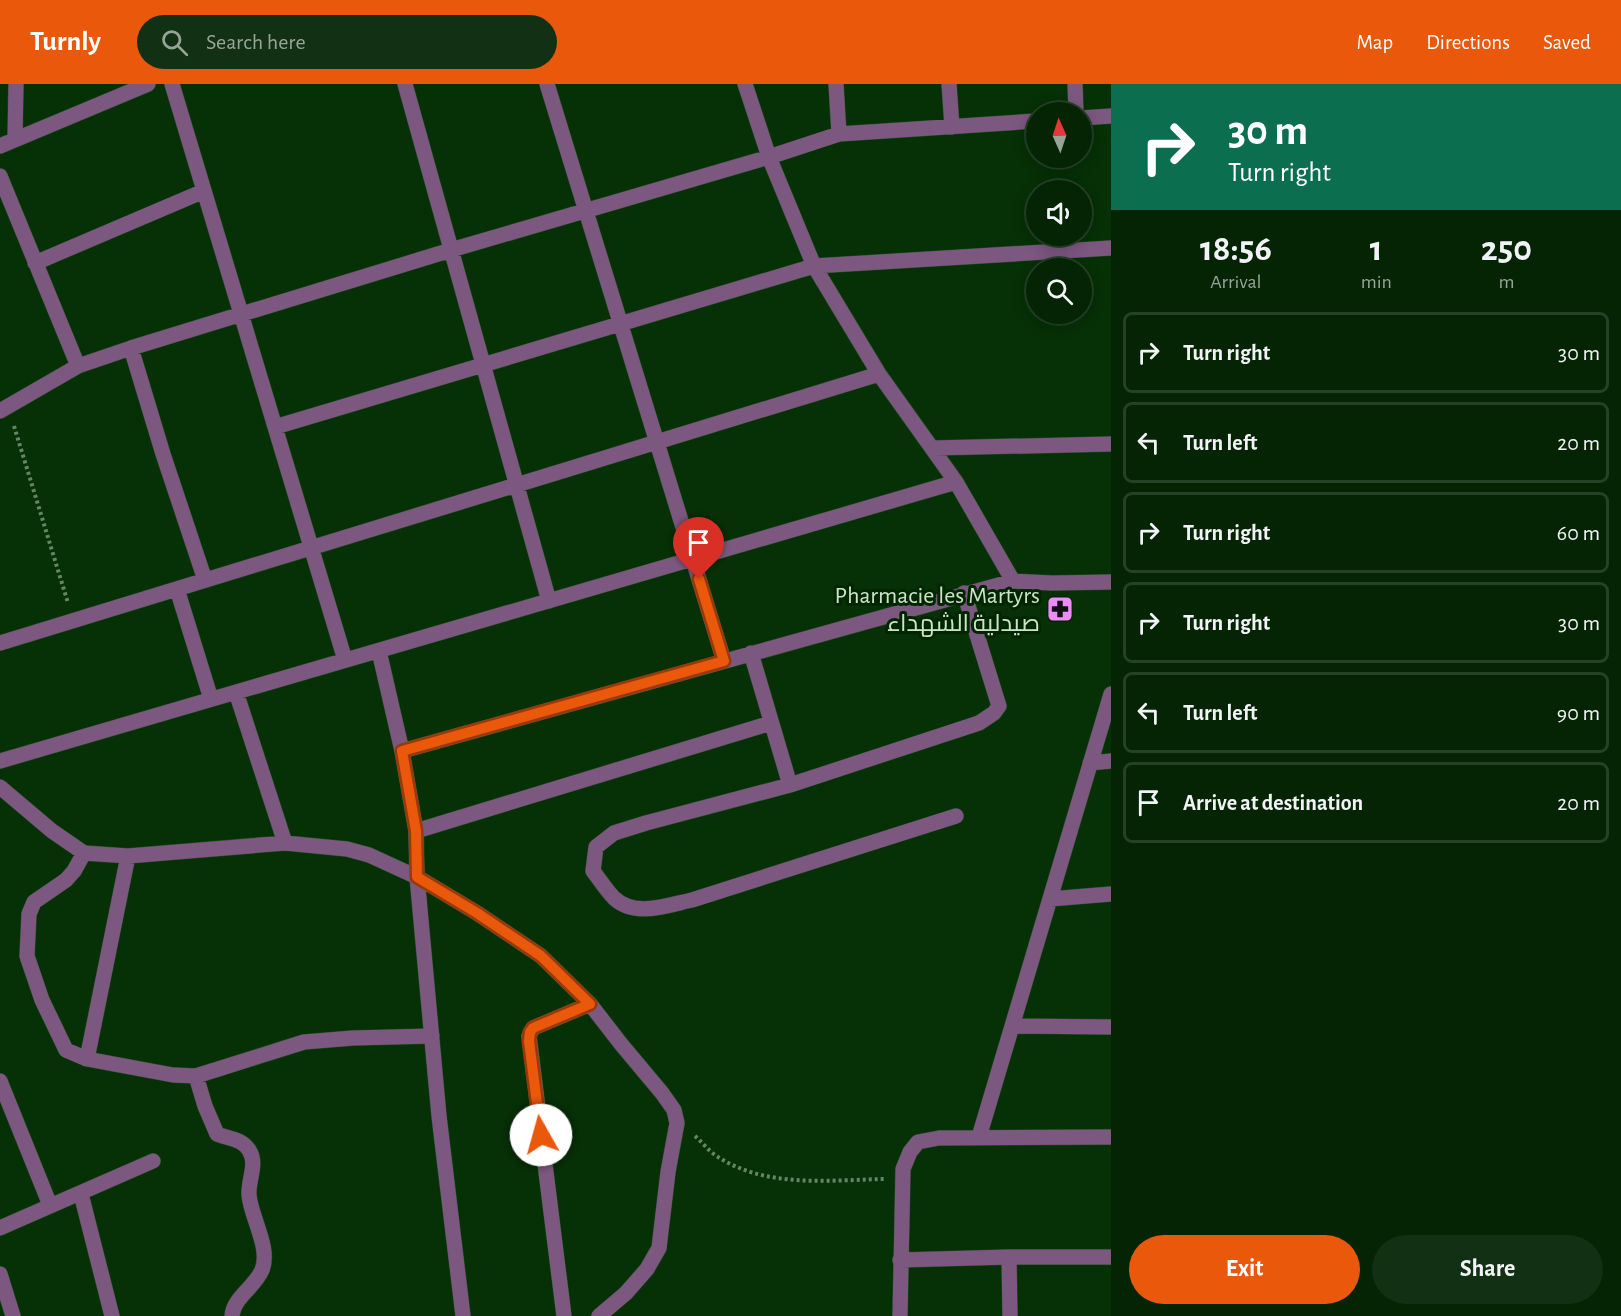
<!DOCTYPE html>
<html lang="en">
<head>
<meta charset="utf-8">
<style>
  :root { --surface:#042404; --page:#123013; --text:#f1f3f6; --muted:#97a49a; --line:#254126; --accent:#ea580c }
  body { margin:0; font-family:"Alegreya Sans",Cairo,sans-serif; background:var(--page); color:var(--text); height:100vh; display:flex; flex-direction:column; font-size:22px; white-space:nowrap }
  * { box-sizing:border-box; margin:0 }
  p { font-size:20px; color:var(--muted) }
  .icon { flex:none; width:33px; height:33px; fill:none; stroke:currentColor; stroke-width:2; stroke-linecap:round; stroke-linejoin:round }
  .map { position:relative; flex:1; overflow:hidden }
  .drawer { display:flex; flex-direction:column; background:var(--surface); width:510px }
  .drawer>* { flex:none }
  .top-card { background:#0b6e4f; color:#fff; overflow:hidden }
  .needle { width:39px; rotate:357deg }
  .controls { position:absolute; left:1026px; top:18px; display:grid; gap:12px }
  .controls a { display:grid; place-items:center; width:66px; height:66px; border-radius:50%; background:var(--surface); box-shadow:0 3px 15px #0003,0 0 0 2px var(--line); font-size:30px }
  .pin { position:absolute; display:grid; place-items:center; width:51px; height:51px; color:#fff; margin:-62px -26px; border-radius:50% 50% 50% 0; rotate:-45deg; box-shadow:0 0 6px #0007 }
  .pin .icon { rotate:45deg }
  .me { position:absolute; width:66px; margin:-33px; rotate:353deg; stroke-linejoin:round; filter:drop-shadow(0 0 4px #0008) }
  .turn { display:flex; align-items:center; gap:21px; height:126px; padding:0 18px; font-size:27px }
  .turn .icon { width:78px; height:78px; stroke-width:2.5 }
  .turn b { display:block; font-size:42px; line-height:51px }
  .eta { display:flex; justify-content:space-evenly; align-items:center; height:102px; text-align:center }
  .eta b { font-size:36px; font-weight:600; line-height:42px }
  .action { display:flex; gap:12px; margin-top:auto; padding:12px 18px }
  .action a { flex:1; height:69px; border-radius:36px; background:var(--accent); color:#fff; font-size:24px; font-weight:600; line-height:69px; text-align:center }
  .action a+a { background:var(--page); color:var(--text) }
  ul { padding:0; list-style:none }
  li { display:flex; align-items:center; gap:18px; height:81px; margin:0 12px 9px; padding:0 6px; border:3px solid var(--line); border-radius:9px }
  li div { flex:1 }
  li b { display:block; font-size:22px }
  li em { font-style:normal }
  header { display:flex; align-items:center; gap:36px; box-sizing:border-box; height:84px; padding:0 30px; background:var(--accent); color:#fff }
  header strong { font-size:28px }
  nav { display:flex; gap:33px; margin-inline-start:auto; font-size:21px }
  .search { width:420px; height:54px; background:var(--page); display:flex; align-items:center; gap:15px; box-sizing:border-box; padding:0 21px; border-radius:33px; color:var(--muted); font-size:22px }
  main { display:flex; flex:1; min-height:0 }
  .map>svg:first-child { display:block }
</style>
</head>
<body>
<header>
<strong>Turnly</strong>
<div class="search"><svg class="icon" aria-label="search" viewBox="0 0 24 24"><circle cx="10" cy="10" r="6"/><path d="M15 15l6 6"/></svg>Search here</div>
<nav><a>Map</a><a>Directions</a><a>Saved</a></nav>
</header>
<main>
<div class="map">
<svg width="1111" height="1232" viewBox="0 0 1111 1232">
  <rect width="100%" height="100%" fill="#063006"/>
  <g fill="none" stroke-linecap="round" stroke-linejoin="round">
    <defs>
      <path id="minor" d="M172,0L345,576
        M405,0L549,517
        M547,0L724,577
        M745,0L769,73L814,182L879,290L956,398L1013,497L1052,499L1111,498
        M836,0L839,50
        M949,0L952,43
        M1075,0L1076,28
        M1082,34L1111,32
        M15,54L16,0
        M0,62L148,0
        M0,92L78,282
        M35,179L204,107
        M131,264L163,370L205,496
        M0,327L78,282L131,264L451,166L769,73L839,50L1036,37
        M275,343L814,182L1111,164
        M933,364L1111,360
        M177,505L211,615
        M0,559L879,290
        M379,567L402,667L416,747L417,793L439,1032L463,1232
        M751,569L790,701
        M236,608L285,759
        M402,667L1013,497
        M0,677L956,398
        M1090,679L1111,677
        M0,703L52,747L84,769L128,772L285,759L347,765L369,771L417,793L477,829L541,872L590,920L621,960L662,1009L674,1026L677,1039L668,1088L659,1164L647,1185L626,1209L599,1232
        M956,732L692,816C668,821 635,834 614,814C606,806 600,796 593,787L596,763L614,749L646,739L790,701L979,639L994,629L999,622L964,509
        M416,747L771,639
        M84,769L74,787L66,796L34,818L29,830L27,872L42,916L66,966L87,975L173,991L196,992L304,958L353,954L432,952
        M1050,815L1111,810
        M1012,942L1111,943
        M87,975L128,772
        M196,992L205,1022L217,1050C229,1055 241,1054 249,1066C258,1080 248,1095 249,1111C251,1134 271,1164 262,1186C255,1203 233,1214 232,1232
        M0,997L50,1121
        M979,1053L1111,610
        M81,1110L112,1232
        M0,1144L153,1077
        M1009,1173L1010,1232
        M900,1176L1009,1173H1111
        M0,1190L13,1232
        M564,1232L529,952L533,944L590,920
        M900,1232L903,1085L910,1068L918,1058L939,1054L1111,1053"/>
    </defs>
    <use href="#minor" stroke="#264d25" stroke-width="16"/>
    <path stroke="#658664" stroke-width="4" stroke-dasharray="3 3" stroke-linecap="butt" d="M14,342L68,519
      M695,1052C702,1058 708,1066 715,1071C765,1105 828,1096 885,1095"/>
    <use href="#minor" stroke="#7c5780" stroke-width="15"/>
  </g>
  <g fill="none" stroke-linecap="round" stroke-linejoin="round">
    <defs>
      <path id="route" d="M541,1051L529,957L530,948L533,944L590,920L541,872L477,829L417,793L416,747L402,667L724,577L699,495"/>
    </defs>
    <use href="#route" stroke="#983908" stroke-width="15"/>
    <use href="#route" stroke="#ea580c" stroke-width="10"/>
  </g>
  <defs>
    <symbol id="pharmacy-square" viewBox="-11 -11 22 22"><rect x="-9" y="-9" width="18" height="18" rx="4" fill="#ed8cf9" stroke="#002600"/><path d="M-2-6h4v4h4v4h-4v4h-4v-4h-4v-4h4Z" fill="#111"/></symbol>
  </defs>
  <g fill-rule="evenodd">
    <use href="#pharmacy-square" x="1045" y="510" width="30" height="30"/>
  </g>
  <g text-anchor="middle" stroke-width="6" stroke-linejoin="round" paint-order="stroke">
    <g font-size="24" fill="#cce3ca" stroke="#002600" text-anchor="end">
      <text x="1040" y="519">Pharmacie les Martyrs<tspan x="1040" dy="28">صيدلية الشهداء</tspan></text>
    </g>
  </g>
</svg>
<div class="controls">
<a><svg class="needle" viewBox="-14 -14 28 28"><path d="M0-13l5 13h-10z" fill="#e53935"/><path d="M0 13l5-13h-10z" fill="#97a49a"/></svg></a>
<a><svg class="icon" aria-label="sound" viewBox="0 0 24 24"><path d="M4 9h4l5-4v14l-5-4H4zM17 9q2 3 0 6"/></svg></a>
<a><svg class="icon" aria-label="search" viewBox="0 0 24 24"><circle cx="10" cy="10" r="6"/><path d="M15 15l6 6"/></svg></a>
</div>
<div class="pin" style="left:699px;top:495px;background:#d93025"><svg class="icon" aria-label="arrive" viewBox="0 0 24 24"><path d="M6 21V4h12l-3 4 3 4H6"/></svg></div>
<svg class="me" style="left:541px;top:1051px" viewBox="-20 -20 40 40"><circle r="19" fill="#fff"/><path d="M0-13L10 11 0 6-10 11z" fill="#ea580c"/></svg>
</div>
<section class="drawer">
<div class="top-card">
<div class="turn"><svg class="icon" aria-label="right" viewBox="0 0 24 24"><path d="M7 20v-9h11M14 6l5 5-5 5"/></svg><div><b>30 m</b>Turn right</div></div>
</div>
<div class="eta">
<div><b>18:56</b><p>Arrival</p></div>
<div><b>1</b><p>min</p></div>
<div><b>250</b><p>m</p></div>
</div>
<ul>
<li><svg class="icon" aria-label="right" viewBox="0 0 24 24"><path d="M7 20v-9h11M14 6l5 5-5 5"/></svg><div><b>Turn right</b></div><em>30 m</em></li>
<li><svg class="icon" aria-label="left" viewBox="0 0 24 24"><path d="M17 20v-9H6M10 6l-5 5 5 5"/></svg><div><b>Turn left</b></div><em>20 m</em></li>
<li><svg class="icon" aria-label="right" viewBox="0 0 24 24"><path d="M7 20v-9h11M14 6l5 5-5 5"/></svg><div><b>Turn right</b></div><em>60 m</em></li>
<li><svg class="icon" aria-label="right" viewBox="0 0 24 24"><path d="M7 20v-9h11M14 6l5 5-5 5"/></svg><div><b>Turn right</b></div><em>30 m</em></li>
<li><svg class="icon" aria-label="left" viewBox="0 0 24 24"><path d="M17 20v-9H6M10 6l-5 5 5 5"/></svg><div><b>Turn left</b></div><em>90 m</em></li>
<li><svg class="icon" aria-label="arrive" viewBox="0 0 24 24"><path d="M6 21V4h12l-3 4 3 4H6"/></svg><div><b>Arrive at destination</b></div><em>20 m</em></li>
</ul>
<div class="action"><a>Exit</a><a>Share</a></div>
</section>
</main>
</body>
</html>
